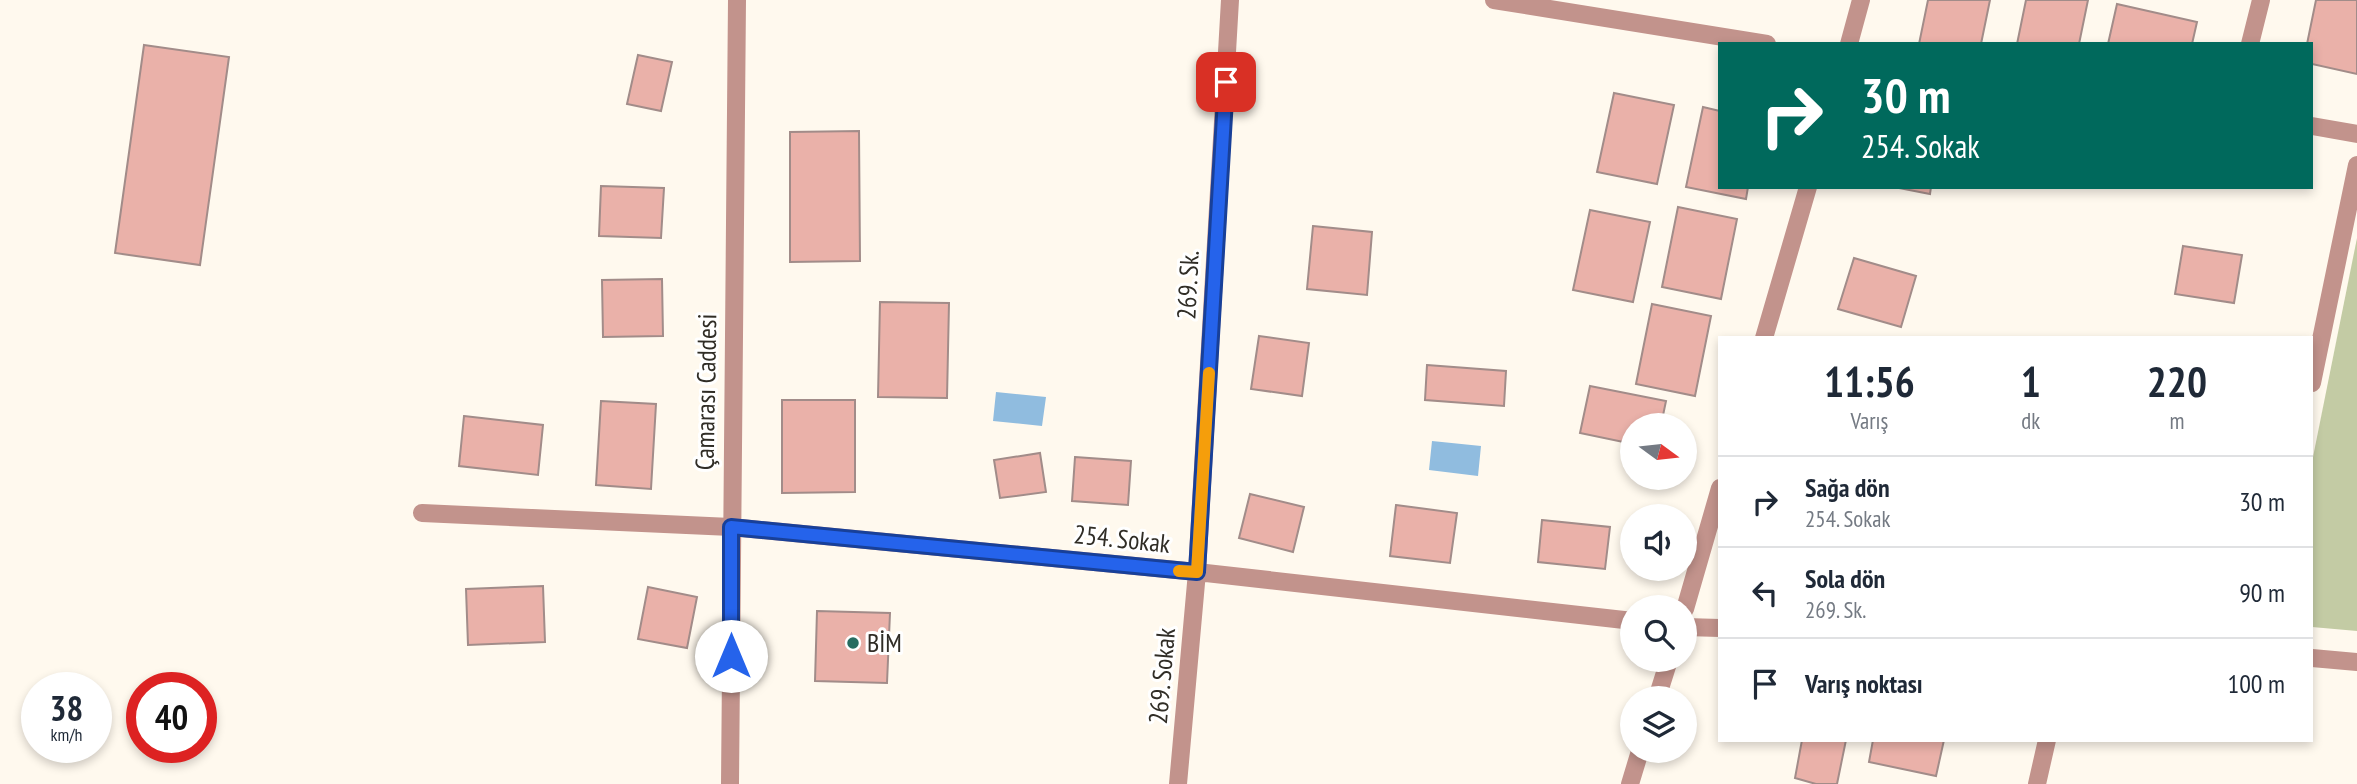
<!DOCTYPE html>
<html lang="tr">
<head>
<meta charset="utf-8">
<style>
  :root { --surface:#fff; --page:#f6f6f7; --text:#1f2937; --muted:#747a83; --line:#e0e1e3 }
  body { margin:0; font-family:"PT Sans Narrow",sans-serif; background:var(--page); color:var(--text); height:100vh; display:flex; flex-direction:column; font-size:26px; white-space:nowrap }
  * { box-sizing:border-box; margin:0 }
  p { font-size:23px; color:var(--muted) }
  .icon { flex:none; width:38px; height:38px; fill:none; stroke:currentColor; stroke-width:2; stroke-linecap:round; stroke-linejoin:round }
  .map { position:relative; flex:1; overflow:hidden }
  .details { position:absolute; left:1718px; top:336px; width:595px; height:406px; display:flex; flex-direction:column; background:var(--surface); border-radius:0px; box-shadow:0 4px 10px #0003 }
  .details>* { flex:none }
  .guide { position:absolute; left:1718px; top:42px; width:595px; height:147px; border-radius:0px; box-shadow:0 4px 10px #0003; background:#00695c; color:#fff; overflow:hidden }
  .needle { width:46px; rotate:105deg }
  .controls { position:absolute; left:1620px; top:413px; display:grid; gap:14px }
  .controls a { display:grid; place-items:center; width:77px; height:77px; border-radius:50%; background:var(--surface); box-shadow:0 4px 10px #0003; font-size:35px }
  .speed { position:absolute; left:21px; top:672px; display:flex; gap:14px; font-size:35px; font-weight:700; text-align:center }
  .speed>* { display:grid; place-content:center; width:91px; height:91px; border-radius:50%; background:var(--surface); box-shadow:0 4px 10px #0003; line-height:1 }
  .speed small { font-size:18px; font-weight:400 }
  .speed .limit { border:10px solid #d22; background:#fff; color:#111 }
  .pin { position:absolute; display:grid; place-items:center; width:60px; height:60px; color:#fff; margin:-30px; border-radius:14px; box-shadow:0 4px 10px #0006 }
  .me { position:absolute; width:77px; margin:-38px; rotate:0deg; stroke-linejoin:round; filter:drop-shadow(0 0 5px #0008) }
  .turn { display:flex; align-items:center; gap:24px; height:147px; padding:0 28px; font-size:32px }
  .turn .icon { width:91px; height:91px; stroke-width:2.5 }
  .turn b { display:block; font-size:49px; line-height:60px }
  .eta { display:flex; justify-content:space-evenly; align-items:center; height:119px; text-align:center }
  .eta b { font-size:42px; font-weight:600; line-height:49px }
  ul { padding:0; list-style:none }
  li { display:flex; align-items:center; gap:21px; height:91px; padding:0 28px; border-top:2px solid var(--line) }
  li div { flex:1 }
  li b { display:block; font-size:26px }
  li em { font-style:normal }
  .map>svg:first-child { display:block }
</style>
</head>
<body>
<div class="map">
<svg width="2357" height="784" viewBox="0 0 2357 784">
  <rect width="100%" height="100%" fill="#fff9ee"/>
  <path fill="#c3cba4" d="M2357,238V631L2312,627V462Z"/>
  <path fill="#90bcdf" d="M996,392L1046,397L1042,426L993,421Z
    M1432,441L1481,446L1478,476L1429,470Z"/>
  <path fill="#eab1a9" stroke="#a28c89" stroke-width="2" d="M1928,0H1990L1981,44H1919Z
    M2026,0H2088L2079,44H2017Z
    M2316,0H2357V74L2312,64V44H2307Z
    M2117,4L2197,22L2192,44H2108Z
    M144,45L229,57L200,265L115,253Z
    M638,55L672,62L661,111L627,104Z
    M1614,93L1674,105L1657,184L1597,172Z
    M1703,107L1720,111V187H1748L1746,199L1686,187Z
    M859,131L860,261L790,262V132Z
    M601,186L664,188L661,238L599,236Z
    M1894,187H1931L1930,194Z
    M1678,207L1737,219L1721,299L1662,287Z
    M1590,210L1650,222L1633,302L1573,290Z
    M1313,226L1372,232L1367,295L1307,289Z
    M2183,246L2242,255L2234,303L2175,294Z
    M1854,258L1916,276L1901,327L1838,309Z
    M662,279L663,336L603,337L602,280Z
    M880,302L949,303L947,398L878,397Z
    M1652,304L1711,316L1695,396L1636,384Z
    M1259,336L1309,343L1302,396L1251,389Z
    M1427,365L1506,371L1504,406L1425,400Z
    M1590,386L1666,401L1661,425H1633V444L1580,433Z
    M782,400H855V492L782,493Z
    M601,401L656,404L651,489L596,485Z
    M464,416L543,425L538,475L459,466Z
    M1040,453L1046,492L1000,498L994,460Z
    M1075,457L1131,461L1128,505L1072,501Z
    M1250,494L1304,507L1293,552L1239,538Z
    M1396,505L1457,513L1450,563L1390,556Z
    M1542,520L1610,527L1605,569L1538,562Z
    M543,586L545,642L468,645L466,589Z
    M648,587L697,597L687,648L638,639Z
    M817,611L890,613L887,683L815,681Z
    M1802,740H1846L1837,784H1816L1795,778Z
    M1873,740H1944L1936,776L1869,762Z"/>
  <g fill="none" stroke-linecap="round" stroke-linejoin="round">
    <path stroke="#c2938c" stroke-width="18" d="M422,513L731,527"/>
    <path stroke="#c2938c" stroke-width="18" d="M1494,0L1767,44
      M1849,44L1861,0
      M2250,44L2261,0
      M2312,126L2357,134
      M1764,338L1808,187
      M2312,383L2357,165
      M731,527L1197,572L1633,621
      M1685,609L1720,488
      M1685,627L1720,628
      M2312,658L2357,662
      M1657,698L1669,660
      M1178,784L1197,572L1230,0
      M1630,784L1640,751
      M2037,784L2047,740"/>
    <path stroke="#c2938c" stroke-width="18" d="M730,784L737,0"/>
  </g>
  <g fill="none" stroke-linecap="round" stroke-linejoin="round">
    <defs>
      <path id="route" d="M731,656V527L1197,572L1226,82"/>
    </defs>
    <use href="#route" stroke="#184099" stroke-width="18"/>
    <use href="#route" stroke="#2563eb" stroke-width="12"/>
    <path stroke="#f59e0b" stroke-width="12" d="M1179,571L1197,572L1209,373"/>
  </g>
  <circle fill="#276c60" stroke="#fff" stroke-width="2.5" cx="853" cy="643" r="7"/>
  <g text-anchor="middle" stroke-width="6" stroke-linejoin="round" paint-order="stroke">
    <g font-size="26" fill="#302d26" stroke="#fff">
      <text transform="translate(1188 285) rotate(-87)" y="9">269. Sk.</text>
      <text transform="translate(706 392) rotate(-89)" y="9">Çamarası Caddesi</text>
      <text transform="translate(1122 539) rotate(6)" y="9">254. Sokak</text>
      <text transform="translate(1162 676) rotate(-85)" y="9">269. Sokak</text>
    </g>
    <g font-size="26" fill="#302d26" stroke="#fff" text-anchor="start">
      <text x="867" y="652">BİM</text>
    </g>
  </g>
</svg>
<div class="controls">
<a><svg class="needle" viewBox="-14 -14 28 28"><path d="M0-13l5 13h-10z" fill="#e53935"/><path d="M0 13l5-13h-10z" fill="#747a83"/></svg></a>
<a><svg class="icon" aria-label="sound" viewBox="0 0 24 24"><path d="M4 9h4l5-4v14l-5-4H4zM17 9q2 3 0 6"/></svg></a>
<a><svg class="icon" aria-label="search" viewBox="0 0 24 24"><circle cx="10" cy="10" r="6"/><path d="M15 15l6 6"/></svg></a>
<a><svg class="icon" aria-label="layers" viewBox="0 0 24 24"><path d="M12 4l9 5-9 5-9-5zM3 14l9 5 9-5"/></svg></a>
</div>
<div class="speed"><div>38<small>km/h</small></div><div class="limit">40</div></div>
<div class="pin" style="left:1226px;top:82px;background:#d93025"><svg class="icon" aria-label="arrive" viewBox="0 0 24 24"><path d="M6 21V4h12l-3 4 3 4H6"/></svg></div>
<svg class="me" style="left:731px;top:656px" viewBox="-20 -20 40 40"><circle r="19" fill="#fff"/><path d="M0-13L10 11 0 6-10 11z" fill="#2563eb"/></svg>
<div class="guide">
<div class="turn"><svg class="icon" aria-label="right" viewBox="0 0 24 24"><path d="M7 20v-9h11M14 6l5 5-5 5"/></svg><div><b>30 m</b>254. Sokak</div></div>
</div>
<section class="details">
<div class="eta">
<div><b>11:56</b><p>Varış</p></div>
<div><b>1</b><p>dk</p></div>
<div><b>220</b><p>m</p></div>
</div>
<ul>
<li><svg class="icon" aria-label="right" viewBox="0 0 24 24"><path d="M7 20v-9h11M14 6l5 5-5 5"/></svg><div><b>Sağa dön</b><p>254. Sokak</p></div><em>30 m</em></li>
<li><svg class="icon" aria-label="left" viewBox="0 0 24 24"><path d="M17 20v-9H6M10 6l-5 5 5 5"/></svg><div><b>Sola dön</b><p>269. Sk.</p></div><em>90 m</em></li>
<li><svg class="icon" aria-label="arrive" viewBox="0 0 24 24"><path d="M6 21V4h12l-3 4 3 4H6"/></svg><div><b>Varış noktası</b></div><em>100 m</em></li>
</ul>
</section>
</div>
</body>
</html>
